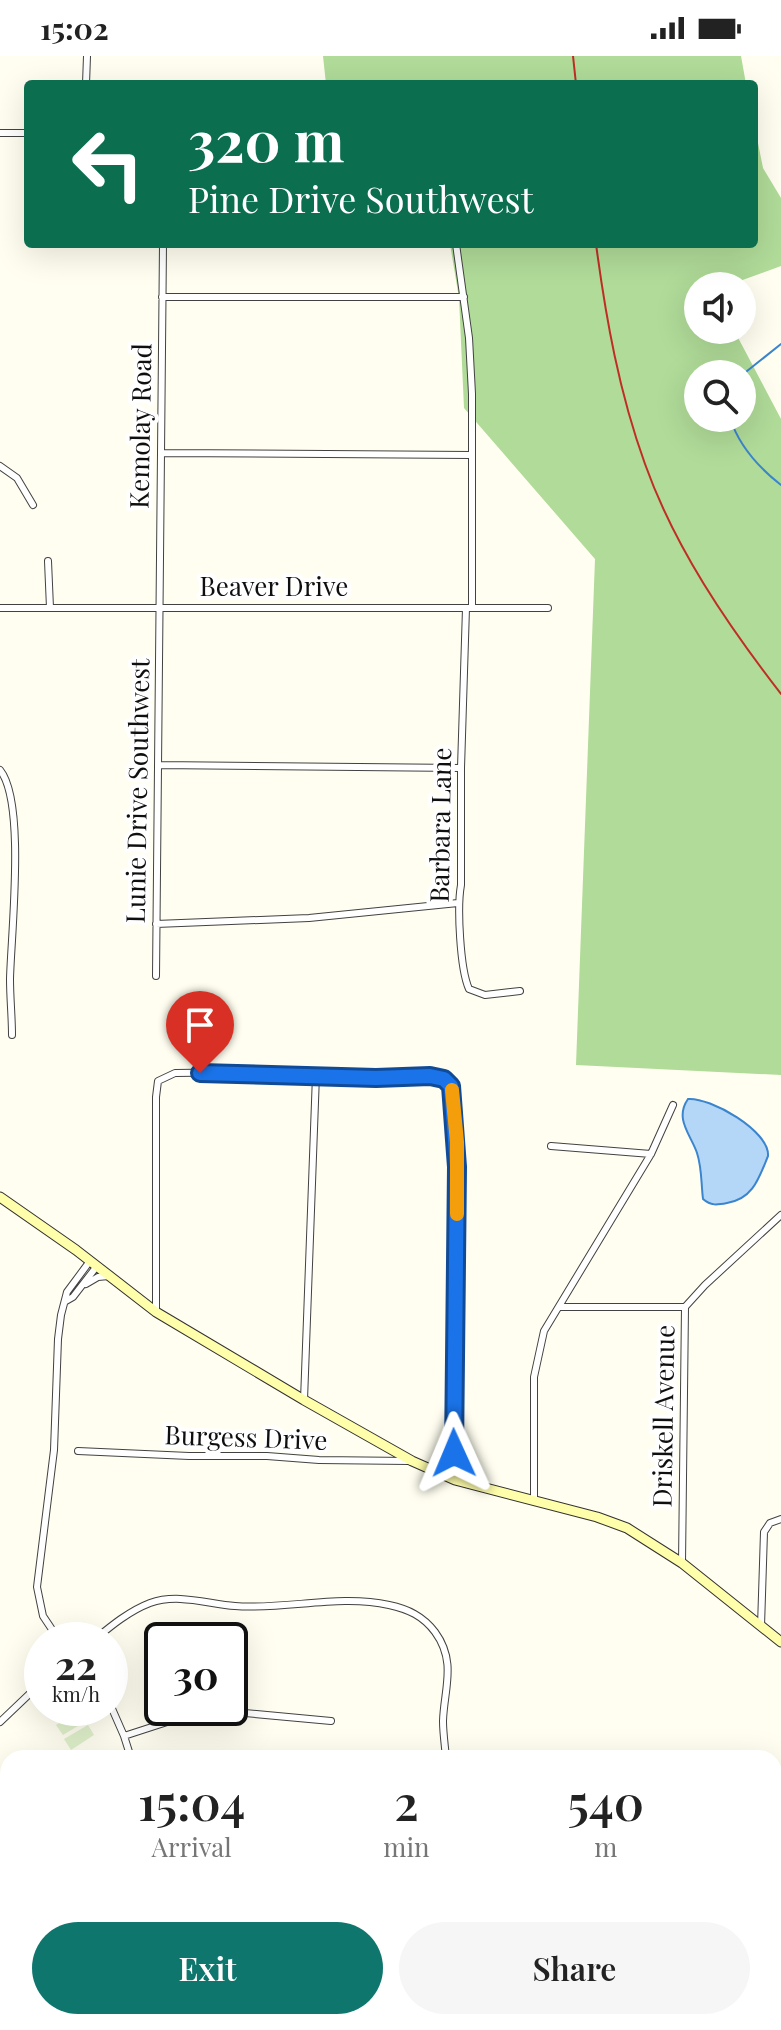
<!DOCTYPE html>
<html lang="en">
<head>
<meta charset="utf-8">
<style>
  :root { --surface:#fff; --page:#f6f6f6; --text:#222; --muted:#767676; --accent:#0f766e }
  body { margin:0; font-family:"Playfair Display",serif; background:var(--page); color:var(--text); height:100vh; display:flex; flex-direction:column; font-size:30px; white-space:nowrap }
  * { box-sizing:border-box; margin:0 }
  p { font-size:26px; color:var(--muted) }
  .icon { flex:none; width:44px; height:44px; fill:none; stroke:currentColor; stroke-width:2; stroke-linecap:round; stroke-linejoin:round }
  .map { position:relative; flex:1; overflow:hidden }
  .side { position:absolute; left:0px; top:1694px; width:782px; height:280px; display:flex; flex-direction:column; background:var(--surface); border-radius:24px 24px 0 0; box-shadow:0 8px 32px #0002 }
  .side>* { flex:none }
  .banner { position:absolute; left:24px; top:24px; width:734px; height:168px; border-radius:8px; box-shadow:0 8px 32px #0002; background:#0b6e4f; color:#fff; overflow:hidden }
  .tools { position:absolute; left:684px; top:216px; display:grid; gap:16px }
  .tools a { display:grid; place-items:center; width:72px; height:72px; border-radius:50%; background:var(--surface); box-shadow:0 8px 32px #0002; font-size:40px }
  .speed { position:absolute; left:24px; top:1566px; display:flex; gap:16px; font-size:40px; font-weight:700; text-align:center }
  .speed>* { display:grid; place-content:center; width:104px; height:104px; border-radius:50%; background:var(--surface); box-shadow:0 8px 32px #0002; line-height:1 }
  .speed small { font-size:20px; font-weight:400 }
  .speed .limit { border:4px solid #111; border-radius:12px; background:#fff; color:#111 }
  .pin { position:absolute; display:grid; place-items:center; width:68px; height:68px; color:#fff; margin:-82px -34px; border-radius:50% 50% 50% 0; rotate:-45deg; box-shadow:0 0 8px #0007 }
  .pin .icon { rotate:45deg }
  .me { position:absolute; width:88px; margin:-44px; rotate:359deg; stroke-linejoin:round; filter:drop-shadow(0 0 6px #0008) }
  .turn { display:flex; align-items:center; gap:28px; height:168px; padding:0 32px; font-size:36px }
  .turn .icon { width:104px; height:104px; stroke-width:2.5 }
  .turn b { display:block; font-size:56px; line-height:68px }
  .eta { display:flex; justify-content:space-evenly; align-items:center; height:136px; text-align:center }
  .eta b { font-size:48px; font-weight:600; line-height:56px }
  .action { display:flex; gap:16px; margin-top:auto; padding:16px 32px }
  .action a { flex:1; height:92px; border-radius:48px; background:var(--accent); color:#fff; font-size:32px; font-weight:600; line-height:92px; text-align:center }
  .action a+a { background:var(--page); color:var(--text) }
  .status { display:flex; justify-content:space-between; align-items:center; height:56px; padding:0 40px; background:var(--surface); direction:ltr }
  .status svg { height:22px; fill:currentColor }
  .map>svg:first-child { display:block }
</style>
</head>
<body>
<div class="status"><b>15:02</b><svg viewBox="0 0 49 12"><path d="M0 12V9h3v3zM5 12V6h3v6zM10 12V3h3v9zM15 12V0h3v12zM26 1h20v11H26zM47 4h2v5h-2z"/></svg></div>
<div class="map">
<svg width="781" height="1974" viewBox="0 0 781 1974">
  <rect width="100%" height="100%" fill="#fffef0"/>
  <path fill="#b0db98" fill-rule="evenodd" d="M323,0H741L746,28H326Z
    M754,67L763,112L781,142V210L726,230H698V274H734L781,363V1019L576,1009L595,503L464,352L459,242L450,188H754ZM698,318H742V362H698Z
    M44,1966H74L83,1974H45Z"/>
  <path fill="#e0f1cb" d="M79,1654L86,1665L63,1679L56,1669Z
    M88,1669L94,1679L71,1694L64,1683Z"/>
  <path fill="#b4d7f7" stroke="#3b85ce" stroke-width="2" d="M688,1043C710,1041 770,1075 768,1100C759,1122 753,1143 727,1147C717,1149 711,1150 703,1143C701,1127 702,1112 697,1097C691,1079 674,1063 688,1043Z
    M0,1757L8,1759V1832L0,1828Z
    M165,1966H311L310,1974H173Z"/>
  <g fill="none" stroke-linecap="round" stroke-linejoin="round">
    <path stroke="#3b85ce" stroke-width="2" d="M742,319L781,288
      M730,362C739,390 758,411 781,429"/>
    <defs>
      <path id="street" d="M86,28L87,0
        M0,77H28
        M456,188L469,282L472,338V552
        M162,241H464
        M161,397L471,399
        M0,410L17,422L33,449
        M48,505L50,552
        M0,552H548
        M466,552L461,712V829C457,851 460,913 469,933L485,939L520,935
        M158,709L461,712
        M0,714C26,746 11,878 10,923C10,942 12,961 12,979
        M156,868L309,862L458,847
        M156,920L163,188
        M551,1090L651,1098
        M86,1228L98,1221L109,1220
        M66,1245L73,1241L97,1210
        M559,1251H685
        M156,1256V1041L158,1025L175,1017L252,1016L376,1022L430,1020L444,1023L451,1030L457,1086L452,1370L455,1424
        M304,1344L316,1019
        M78,1395L189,1400H267L319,1404L409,1405
        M534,1444V1321L544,1275L651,1098L673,1049
        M682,1507L685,1251L705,1229L781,1159
        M761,1570L764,1476L770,1467L781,1463
        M59,1584L43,1560L37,1531L54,1394L58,1283L61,1259L67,1236L90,1205
        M94,1584C111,1570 129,1555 150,1547C178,1537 208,1548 235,1550C286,1554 339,1538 389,1549C408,1553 423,1560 435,1576C457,1606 444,1633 443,1665C443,1677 445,1690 446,1702
        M110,1648L124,1680L131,1702
        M0,1666L42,1626
        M124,1680L198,1656L212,1654L331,1665
        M0,1921L7,1944L5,1974"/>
      <path id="secondary" d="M0,1141L76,1194L156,1256L304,1344L412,1405L455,1424L597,1461L627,1472L682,1507L781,1586"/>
    </defs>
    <use href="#street" stroke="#424242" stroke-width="8"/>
    <use href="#secondary" stroke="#313131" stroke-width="11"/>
    <use href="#street" stroke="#fff" stroke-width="6"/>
    <use href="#secondary" stroke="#fffeab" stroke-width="9"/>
    <path stroke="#c02d25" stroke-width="2" d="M573,0L576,28
      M596,188C606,263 619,336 645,408C675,492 727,568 781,638"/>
  </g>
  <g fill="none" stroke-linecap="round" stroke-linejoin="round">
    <defs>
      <path id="route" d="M200,1017L376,1022L430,1020L444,1023L451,1030L457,1111L454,1397"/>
    </defs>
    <use href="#route" stroke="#114b97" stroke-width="20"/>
    <use href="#route" stroke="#1a73e8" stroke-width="14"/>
    <path stroke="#f59e0b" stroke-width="14" d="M452,1034L457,1086V1158"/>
  </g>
  <g text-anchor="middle" stroke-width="8" stroke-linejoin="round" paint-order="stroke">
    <g font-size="26" fill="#0f0f0f" stroke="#fff">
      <text transform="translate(141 370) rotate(-89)" y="9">Kemolay Road</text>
      <text x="274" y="540">Beaver Drive</text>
      <text transform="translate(138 735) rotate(-89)" y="9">Lunie Drive Southwest</text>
      <text transform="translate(441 769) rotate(-89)" y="9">Barbara Lane</text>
      <text transform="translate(664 1360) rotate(-89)" y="9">Driskell Avenue</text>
      <text transform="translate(246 1382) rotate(2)" y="9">Burgess Drive</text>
    </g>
  </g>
</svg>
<div class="tools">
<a><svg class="icon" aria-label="sound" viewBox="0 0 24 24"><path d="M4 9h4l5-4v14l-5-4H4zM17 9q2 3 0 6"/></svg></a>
<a><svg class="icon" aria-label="search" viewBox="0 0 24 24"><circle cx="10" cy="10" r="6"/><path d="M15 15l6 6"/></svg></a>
</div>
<div class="speed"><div>22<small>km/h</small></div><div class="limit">30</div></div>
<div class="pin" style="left:200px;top:1017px;background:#d93025"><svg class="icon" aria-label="arrive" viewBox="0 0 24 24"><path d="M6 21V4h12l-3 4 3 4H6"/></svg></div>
<svg class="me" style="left:454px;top:1397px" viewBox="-20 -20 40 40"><path d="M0-17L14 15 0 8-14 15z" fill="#1a73e8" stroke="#fff" stroke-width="4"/></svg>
<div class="banner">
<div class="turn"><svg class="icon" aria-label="left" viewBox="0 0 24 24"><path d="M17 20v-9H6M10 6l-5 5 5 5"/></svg><div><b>320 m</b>Pine Drive Southwest</div></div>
</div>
<section class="side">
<div class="eta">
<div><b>15:04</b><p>Arrival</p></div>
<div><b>2</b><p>min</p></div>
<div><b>540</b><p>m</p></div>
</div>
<div class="action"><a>Exit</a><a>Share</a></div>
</section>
</div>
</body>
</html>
